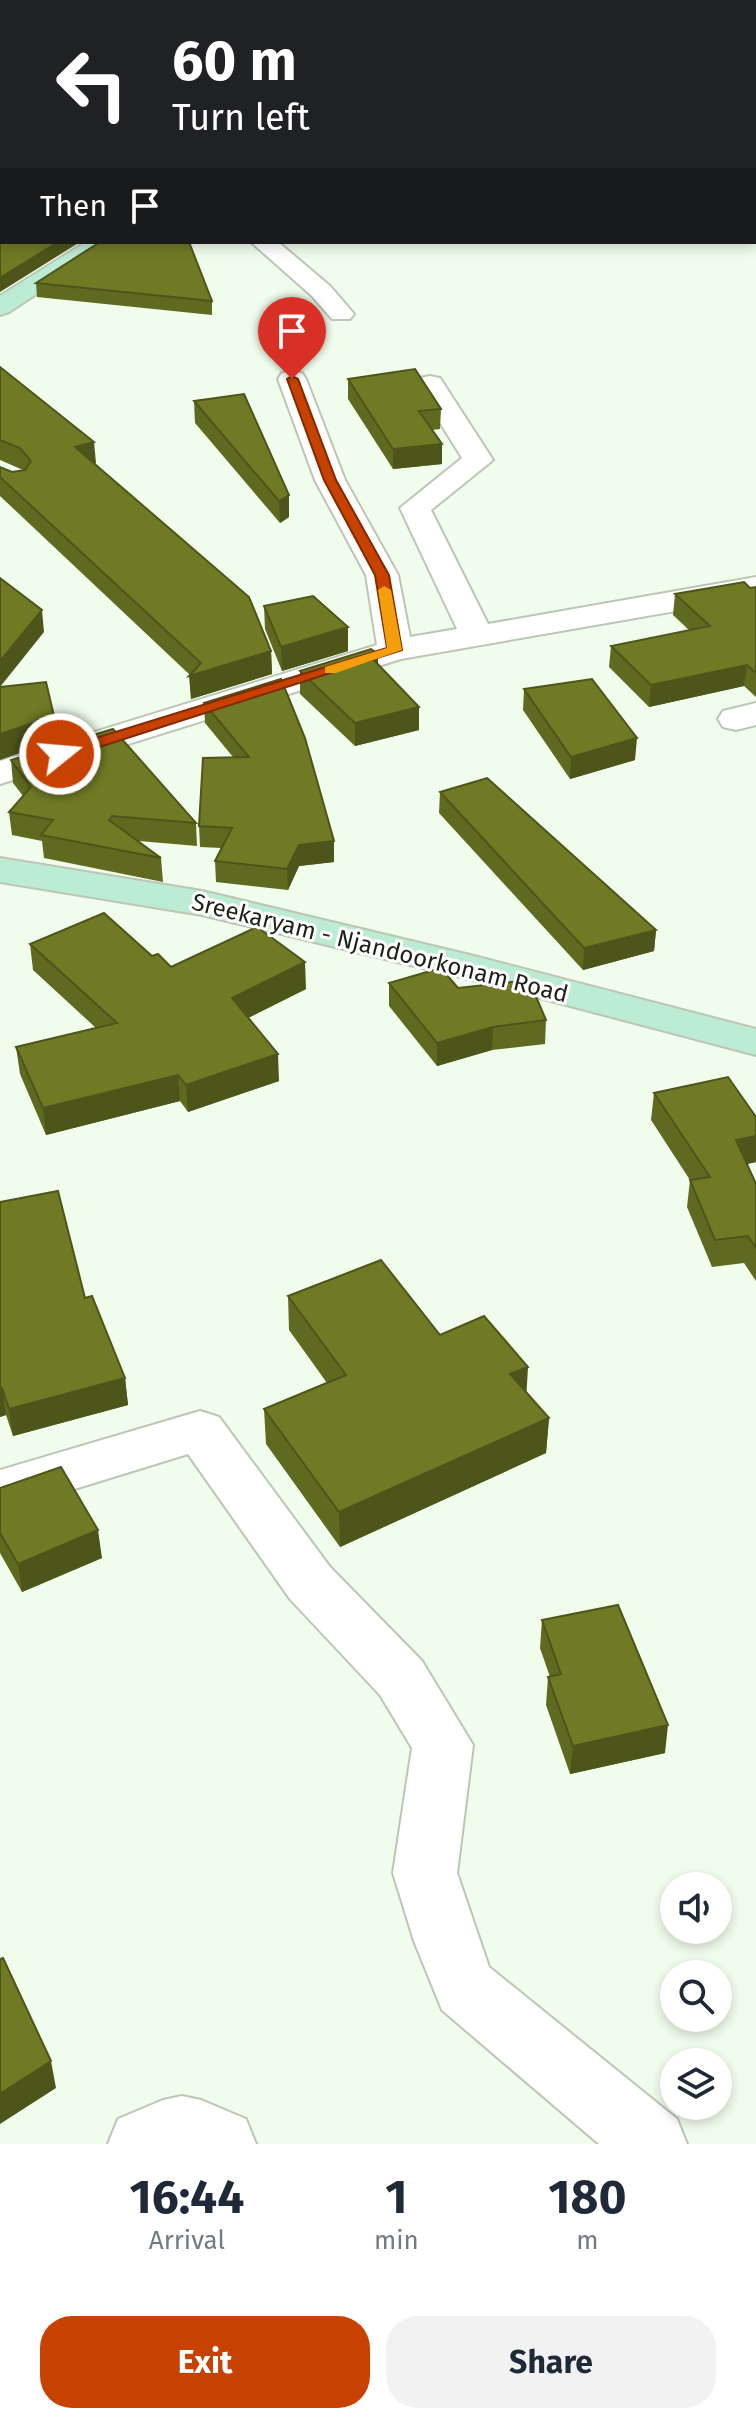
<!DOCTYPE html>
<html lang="en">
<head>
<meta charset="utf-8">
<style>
  :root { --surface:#fff; --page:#f2f2f3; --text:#1f2937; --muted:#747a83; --accent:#c74100 }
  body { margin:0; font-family:"Fira Sans",sans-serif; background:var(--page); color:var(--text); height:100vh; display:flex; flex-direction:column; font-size:30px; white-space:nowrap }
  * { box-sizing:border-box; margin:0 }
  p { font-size:26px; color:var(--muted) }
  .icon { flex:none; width:44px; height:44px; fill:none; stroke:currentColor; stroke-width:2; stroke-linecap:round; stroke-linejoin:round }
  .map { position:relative; height:2144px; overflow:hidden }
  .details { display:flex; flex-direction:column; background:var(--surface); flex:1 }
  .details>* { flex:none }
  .banner { position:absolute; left:0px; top:0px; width:756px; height:244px; box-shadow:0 4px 12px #0003; background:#202124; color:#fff; overflow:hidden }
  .fabs { position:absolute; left:660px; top:1872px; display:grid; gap:16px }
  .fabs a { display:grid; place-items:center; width:72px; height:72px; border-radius:50%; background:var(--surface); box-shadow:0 4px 12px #0003; font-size:40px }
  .pin { position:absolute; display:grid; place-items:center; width:68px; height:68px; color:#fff; margin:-82px -34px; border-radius:50% 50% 50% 0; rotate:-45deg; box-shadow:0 0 8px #0007 }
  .pin .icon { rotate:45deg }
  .me { position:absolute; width:88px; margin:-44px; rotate:73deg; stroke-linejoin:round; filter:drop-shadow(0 0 6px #0008) }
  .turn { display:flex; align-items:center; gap:28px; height:168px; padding:0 40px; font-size:36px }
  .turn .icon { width:104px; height:104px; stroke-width:2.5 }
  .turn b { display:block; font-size:56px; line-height:68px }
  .then { display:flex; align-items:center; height:76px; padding:0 40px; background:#0003; gap:16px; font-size:30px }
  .eta { display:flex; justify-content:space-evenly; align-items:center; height:136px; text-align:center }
  .eta b { font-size:48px; font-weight:700; line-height:56px }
  .cta { display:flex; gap:16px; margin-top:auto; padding:16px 40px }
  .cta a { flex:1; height:92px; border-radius:32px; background:var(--accent); color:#fff; font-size:32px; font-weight:700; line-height:92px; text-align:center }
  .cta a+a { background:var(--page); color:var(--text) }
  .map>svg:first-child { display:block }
</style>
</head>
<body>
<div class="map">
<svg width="756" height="2144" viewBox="0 0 756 2144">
  <rect width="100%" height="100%" fill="#f1fdec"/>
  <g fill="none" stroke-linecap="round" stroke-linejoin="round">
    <defs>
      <path id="street" d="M0,63H2V75H0Z
        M251,242H278L330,286L354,314L350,319H332L312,296Z
        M292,371L302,373L306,379L345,480L398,575L410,637L457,629L400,508L462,458L416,384L420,378L430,376L440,378L493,460L431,510L488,624L756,577V597L401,659L0,784V761L377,645L366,575L315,480L278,379L282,373Z
        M756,703V725L736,730L723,727L718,719L723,711Z
        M200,1411L219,1417L330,1567L422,1661L473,1745L457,1873L489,1967L677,2119L687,2144H599L442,2010L414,1941L393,1873L412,1748L380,1695L290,1599L188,1454L0,1512V1470Z
        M182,2096L201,2100L246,2119L256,2144H108L118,2119L163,2100Z"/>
      <path id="secondary" d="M86,242H115L9,312L0,315V296Z
        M0,858L202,891L470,955L756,1029V1055L460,977L202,915L0,882Z"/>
    </defs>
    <use href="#street" stroke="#bbc6b5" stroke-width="4"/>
    <use href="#secondary" stroke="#bbc6b5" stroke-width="4"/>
    <use href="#street" fill="#fff" fill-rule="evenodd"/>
    <use href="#secondary" fill="#bdecd4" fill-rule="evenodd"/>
  </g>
  <path fill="#606920" d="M0,0H756V107H754V2H2Z
    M0,83L2,84V166L0,164Z
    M754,109L756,111V214L754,213Z
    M36,283L212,301V315L37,297Z
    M0,367L96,463L94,464L271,651L272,674L191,699L190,675L0,496V467L12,472L23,470L0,460Z
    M348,379L441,409L440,429L432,430L442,444V464L393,469L348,399Z
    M194,401L289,495V517L280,523L195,423Z
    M756,587V697L744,686L649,707L609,667L611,646L689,630L673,615L675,594Z
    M264,606L348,627V651L282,671L265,629Z
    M378,664L419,707V730L355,746L300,694V671Z
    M281,679L334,862L299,866L288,890L216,882L215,861L221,848L200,847L199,826L233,757L205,723L204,703Z
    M524,689L635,760L570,779L523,710Z
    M11,760L196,823L197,846L139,841L161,858L163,882L44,858L42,841L12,835L9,812L23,796L13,783Z
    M440,792L656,930L654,951L583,970L439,813Z
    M30,944L152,956L171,967L306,989L248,1018L279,1081L188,1112L180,1101L46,1135L20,1074L16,1047L96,1028L33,970Z
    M389,983L458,988L546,1020L545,1044L492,1050L437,1066L389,1006Z
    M654,1093L756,1117V1162L747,1164L756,1184V1281L744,1263L712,1267L687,1207L690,1180L651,1120Z
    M0,1202L85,1298L125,1378L128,1405L13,1436L6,1415L0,1417Z
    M288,1296L440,1335L526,1393L549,1418L546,1453L340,1547L266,1444L264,1409L327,1383L289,1330Z
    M0,1488L102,1558L22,1592L0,1553Z
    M542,1620L665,1753L570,1774L546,1705L548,1677H550L540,1648Z"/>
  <path fill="#4e551a" d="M0,50H2V61H0Z
    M58,242H80L0,292V278Z
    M94,442L96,463L77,468L75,447Z
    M442,444V464L393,469V449Z
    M289,495V517L280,523L279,501Z
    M42,610L44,632L0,687V661Z
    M348,627V651L282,671L281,647Z
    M271,651L272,674L191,699L189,676Z
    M378,654V677L370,656Z
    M747,665L744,686L649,707L651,685Z
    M419,707V730L355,746V723Z
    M54,716L57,740L0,760V734Z
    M637,738L635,760L570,779L571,757Z
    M334,841V862L299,866L288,890L287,869L299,845Z
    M656,930L654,951L583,970L584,948Z
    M305,962L306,989L234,1025L232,998Z
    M493,1027L492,1050L437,1066V1043Z
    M278,1054L279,1081L188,1112L186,1085Z
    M178,1075L180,1101L46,1135L43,1108Z
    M756,1136V1162L733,1167L736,1140Z
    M528,1367L526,1402L510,1374Z
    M125,1378L128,1405L13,1436L9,1409Z
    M0,1388H2L6,1415L0,1417Z
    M549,1418L546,1453L340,1547L339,1512Z
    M98,1530L102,1558L22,1592L18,1564Z
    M668,1725L665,1753L570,1774L573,1746Z
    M51,2061L56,2088L0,2124V2094Z"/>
  <path fill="#707a25" stroke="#4e551a" stroke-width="2" d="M0,0H756V95H754V2H2V50H0Z
    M0,83L2,84V155L0,153Z
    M754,109L756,111V201L754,200Z
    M2,171V242H58L0,278V172Z
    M100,242H189L212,301L36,283Z
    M0,367L94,442L75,447L249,597L271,651L189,676L201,663L0,477V467L12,472L25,470L31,461L20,448L0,440Z
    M415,369L441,409L419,411L442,444L393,449L348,379Z
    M244,394L289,495L279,501L194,401Z
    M0,578L42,610L0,661Z
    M744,582L750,588L756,587V673L747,665L651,685L611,646L710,626L675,594Z
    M313,596L348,627L281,647L264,606Z
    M371,649L378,654L370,656L419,707L355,723L300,671Z
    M281,679L305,738L334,841L299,845L287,869L215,861L232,828L199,826L203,758L249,757L204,703Z
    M592,679L637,738L571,757L524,689Z
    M46,682L54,716L0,734V687Z
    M113,729L196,823L112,816L109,820L161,858L41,835L53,820L9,812L31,787L11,760Z
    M487,778L656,930L584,948L440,792Z
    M104,913L152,956L158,954L171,967L257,927L305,962L232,998L278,1054L186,1085L178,1075L43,1108L16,1047L117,1023L30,944Z
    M441,968L458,988L529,980L546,1020L493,1027L437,1043L389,983Z
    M728,1077L756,1117V1136L736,1140L756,1184V1248L748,1236L715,1240L690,1180L710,1177L654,1093Z
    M58,1191L85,1298L92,1296L125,1378L9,1409L2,1388H0V1202Z
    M381,1260L440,1335L484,1316L528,1367L510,1374L549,1418L339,1512L264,1409L346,1375L288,1296Z
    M61,1467L98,1530L18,1564L0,1533V1488Z
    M618,1605L668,1725L573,1746L548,1677L561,1674L542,1620Z
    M3,1958L51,2061L0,2094V1959Z"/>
  <path fill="#c74100" stroke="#812a00" stroke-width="2" d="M292,376L298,379L336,480L389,575L402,650L65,758H54V751L387,648L375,575L324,480L287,379Z"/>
  <path fill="#f59e0b" d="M384,586L391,590L402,650L336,673H325V667L387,648L378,590Z"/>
  <g text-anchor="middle" stroke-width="6" stroke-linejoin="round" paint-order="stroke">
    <g font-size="24" fill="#1d211a" stroke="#fff">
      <text transform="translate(380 948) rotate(14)" y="8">Sreekaryam - Njandoorkonam Road</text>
    </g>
  </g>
</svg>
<div class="fabs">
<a><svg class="icon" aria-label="sound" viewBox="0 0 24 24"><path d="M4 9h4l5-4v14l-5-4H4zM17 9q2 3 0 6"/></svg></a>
<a><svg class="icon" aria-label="search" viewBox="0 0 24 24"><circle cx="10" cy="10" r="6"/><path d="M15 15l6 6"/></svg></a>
<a><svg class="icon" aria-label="layers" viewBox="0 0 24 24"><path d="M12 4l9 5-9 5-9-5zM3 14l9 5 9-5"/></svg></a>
</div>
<div class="pin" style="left:292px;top:379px;background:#d93025"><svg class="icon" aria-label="arrive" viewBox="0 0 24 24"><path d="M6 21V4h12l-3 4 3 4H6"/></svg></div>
<svg class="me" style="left:60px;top:754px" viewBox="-20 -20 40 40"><circle r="17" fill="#c74100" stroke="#fff" stroke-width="3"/><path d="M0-11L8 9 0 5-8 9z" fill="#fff"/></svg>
<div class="banner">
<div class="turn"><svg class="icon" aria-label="left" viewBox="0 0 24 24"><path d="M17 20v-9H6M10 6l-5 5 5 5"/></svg><div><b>60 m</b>Turn left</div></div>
<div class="then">Then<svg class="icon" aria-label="arrive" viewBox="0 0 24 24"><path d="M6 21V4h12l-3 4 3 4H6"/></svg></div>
</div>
</div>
<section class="details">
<div class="eta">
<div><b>16:44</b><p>Arrival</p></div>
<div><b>1</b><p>min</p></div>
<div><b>180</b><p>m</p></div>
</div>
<div class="cta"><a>Exit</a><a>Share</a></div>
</section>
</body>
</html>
